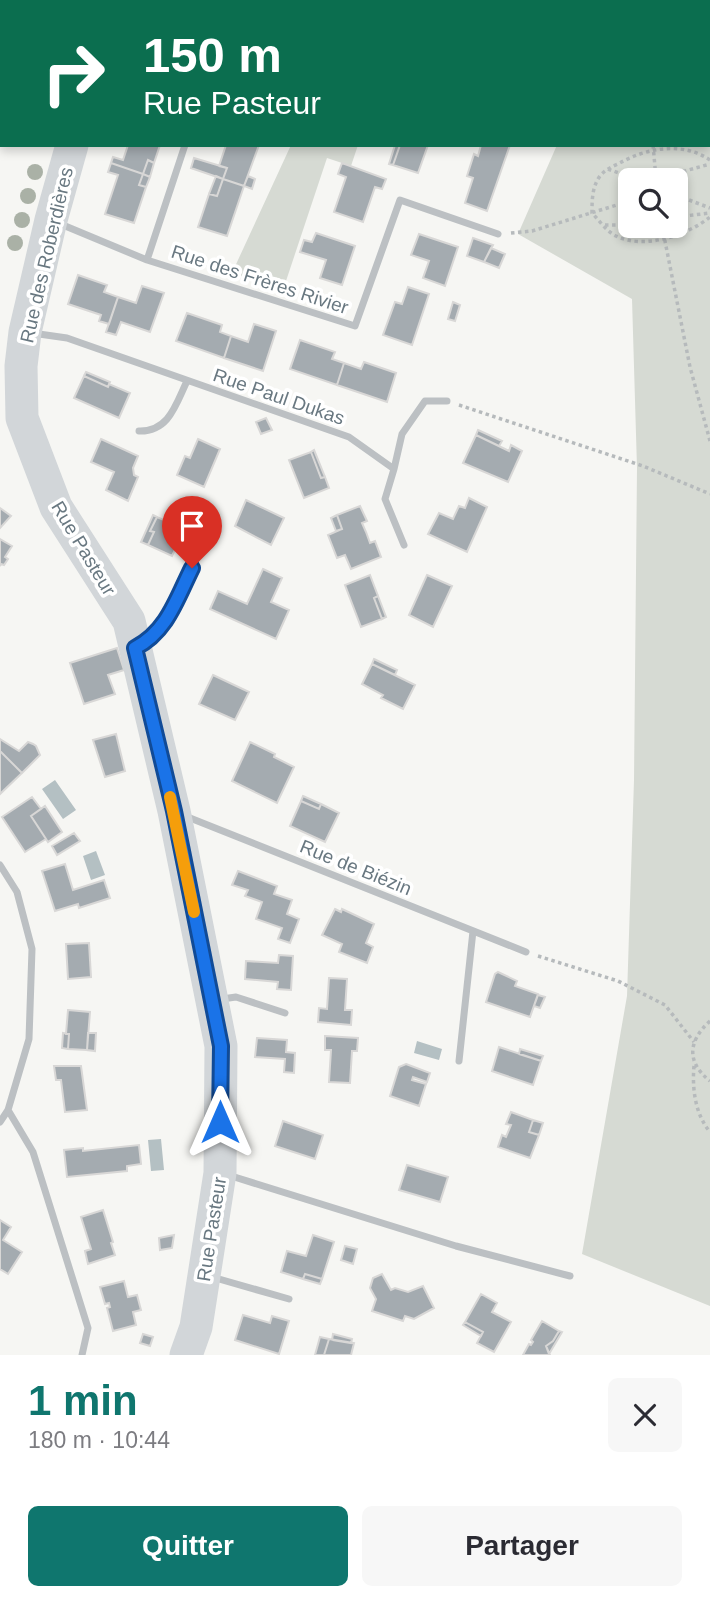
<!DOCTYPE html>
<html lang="fr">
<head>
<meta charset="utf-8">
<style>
  :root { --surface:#fff; --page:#f7f7f7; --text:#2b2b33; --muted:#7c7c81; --accent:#0f766e }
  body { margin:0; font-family:Helvetica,sans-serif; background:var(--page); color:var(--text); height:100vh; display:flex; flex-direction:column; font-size:26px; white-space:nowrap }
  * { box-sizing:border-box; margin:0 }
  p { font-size:23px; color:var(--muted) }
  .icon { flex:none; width:38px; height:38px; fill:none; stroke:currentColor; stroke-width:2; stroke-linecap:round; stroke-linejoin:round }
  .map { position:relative; height:1355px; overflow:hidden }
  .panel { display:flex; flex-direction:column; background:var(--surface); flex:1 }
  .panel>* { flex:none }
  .banner { position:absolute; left:0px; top:0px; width:710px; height:147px; box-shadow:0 4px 10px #0003; background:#0b6e4f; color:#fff; overflow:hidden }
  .fabs { position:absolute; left:618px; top:168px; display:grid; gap:14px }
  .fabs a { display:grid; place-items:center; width:70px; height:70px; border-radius:10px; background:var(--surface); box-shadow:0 4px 10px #0003; font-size:35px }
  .pin { position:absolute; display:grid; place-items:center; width:60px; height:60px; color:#fff; margin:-72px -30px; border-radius:50% 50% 50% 0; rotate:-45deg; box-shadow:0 0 7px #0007 }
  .pin .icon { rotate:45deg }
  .me { position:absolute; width:77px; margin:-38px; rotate:0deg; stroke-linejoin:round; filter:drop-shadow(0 0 5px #0008) }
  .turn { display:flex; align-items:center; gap:24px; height:147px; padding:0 28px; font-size:32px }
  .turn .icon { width:91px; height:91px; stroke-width:2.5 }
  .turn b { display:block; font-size:49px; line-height:60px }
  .round { display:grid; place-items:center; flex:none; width:74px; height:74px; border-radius:10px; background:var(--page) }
  .overview { display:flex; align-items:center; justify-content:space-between; height:119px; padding:0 28px }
  h1 { font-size:42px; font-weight:700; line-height:52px; color:var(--accent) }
  .primary-button { display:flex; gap:14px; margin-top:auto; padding:14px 28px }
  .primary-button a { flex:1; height:80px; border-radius:10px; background:var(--accent); color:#fff; font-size:28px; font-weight:700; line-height:80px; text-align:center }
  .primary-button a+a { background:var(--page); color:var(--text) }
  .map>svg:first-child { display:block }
</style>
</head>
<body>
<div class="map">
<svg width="710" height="1355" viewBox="0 0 710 1355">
  <rect width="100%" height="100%" fill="#f6f6f3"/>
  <path fill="#d6dad3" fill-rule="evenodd" d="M621,0H710V1306L582,1254L627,996L634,780L637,468L632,299L518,234L557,145H709V2H620ZM676,180V226H630V180Z
    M291,145H358L351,166L327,158L283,290L232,273Z"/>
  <path fill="#b4c0c3" d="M55,780L76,810L63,819L42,789Z
    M96,851L105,875L91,880L83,856Z
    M417,1041L442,1049L439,1060L414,1053Z
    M161,1139L164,1170L151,1171L148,1140Z"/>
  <path fill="#a4abb0" stroke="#d8d7d6" stroke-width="2" d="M128,145H160L154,163L148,160L143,174L111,163L113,157L123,160Z
    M226,145H259L244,186L223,179L227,168L219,166Z
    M395,145H400L393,165L389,164Z
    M400,145H428L418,173L393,165Z
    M481,145H510L487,211L465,203L473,178L467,176L474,154L478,156Z
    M194,158L227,168L223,179L191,168Z
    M148,160L154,163L150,177L143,174Z
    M111,163L143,174L139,185L146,187L134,223L105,214L118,175L108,172Z
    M342,163L386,179L382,189L375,187L363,222L334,212L346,177L338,174Z
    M143,174L150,177L146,187L139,185Z
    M216,176L223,179L217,196L209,194Z
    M248,176L255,179L252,189L244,186Z
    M223,179L244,186L227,236L198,227L209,194L217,196Z
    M316,233L355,246L342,285L320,278L326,260L300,252L304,240L312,242Z
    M419,234L458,247L445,286L423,278L429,261L411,255Z
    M473,238L493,245L484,262L467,256Z
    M491,248L505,254L499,268L484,262Z
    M78,275L107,285L104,292L118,297L109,324L99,321L101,315L68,304Z
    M142,286L164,293L150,332L121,322L116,335L106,332L118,297L136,303Z
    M408,287L429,294L412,345L383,335L395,302L402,304Z
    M453,302L460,305L455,321L448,319Z
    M187,313L222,325L220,332L231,336L224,358L176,341Z
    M254,324L276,331L263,371L224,358L231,336L248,342Z
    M300,340L335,352L332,359L344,363L337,385L290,369Z
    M364,362L396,373L387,402L337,385L344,363L361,369Z
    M86,372L110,382L108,387L84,376Z
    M84,376L108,387L109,384L130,393L119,418L74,398Z
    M266,418L272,430L261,434L256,422Z
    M478,430L502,441L499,446L476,435Z
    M476,435L509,451L511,445L522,451L508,482L463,463Z
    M101,439L138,456L133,468L134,475L138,477L128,501L106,490L114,472L91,462Z
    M198,439L220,449L204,487L177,475L185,456L190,458Z
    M314,450L325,477L321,478L311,452Z
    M311,452L321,478L325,477L329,488L304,498L289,460Z
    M469,498L487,507L467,552L428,534L439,513L453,519L459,506L465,508Z
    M246,500L284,518L271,545L235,526Z
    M360,506L367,521L362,523L366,532L370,543L375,541L381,557L351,569L345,555L337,558L328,535L342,529L337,515Z
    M0,508L11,516L0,528Z
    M172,509L179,512L173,524L167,521Z
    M179,512L201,522L194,538L183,533L172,556L148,545L154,532L150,531L157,517L173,524Z
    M153,515L157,517L150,531L154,532L148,545L141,542Z
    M337,515L342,529L336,531L331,518Z
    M0,539L12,546L5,557L8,559L4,565L1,564L0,566Z
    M263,569L282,578L271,602L289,610L276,639L210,609L218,591L247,604Z
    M370,575L378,596L374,598L382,619L361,627L345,585Z
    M427,575L452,586L433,627L409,615Z
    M378,596L386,617L382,619L374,598Z
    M117,648L124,670L108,675L115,694L84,704L70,663Z
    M374,659L397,670L395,675L372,664Z
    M372,664L415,685L403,709L381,698L383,695L362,684Z
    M213,675L249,692L235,720L199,704Z
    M116,734L125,771L105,777L93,740Z
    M0,739L19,751L28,742L33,744L36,746L40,755L22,773L0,751Z
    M250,742L275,754L274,757L294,767L277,803L232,781Z
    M0,751L22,773L0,794Z
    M303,796L321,804L319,809L301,801Z
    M32,797L41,809L31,816L46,839L25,852L2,817Z
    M301,801L319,809L321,804L339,813L325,842L290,826Z
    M45,806L62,832L48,842L31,816Z
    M74,833L80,841L57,855L52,846Z
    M65,864L73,890L104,880L110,898L79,908L78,904L55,911L42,871Z
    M238,871L277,886L274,894L292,900L287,914L299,919L290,943L278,939L282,928L256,919L262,902L245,896L248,890L232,885Z
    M335,909L341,912L342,909L374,924L366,943L373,947L367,963L339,952L342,944L322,935Z
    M89,943L91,977L68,979L66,944Z
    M279,955L293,956L291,990L277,989L278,982L245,979L246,961L278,963Z
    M498,972L517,981L515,986L538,994L530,1017L486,1002L495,974Z
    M329,978L347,979L345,1010H352L351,1025L318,1022L319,1008L327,1009Z
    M538,995L545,997L540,1008L534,1006Z
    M68,1010L90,1012L87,1050L68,1049L69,1034H66Z
    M63,1033L69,1034L68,1049L62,1048Z
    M88,1033H96L95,1051L87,1050Z
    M325,1036L358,1038L357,1051H352L350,1083L329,1082L331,1050H325Z
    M257,1038L287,1040L286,1052L295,1053L294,1073L284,1072L285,1059L255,1057Z
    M499,1047L541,1061L533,1085L492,1071Z
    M520,1049L543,1056L541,1061L519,1054Z
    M406,1064L430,1073L427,1082L413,1077L412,1080L426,1084L419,1106L390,1096L399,1067Z
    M54,1066H81L87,1110L65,1112L61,1080H56Z
    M511,1112L533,1120L529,1132L539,1135L530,1158L498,1147L502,1135L506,1137L511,1125L506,1124Z
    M533,1120L543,1123L539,1135L529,1132Z
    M283,1121L323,1135L315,1159L275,1146Z
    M139,1145L141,1164L127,1166V1171L67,1177L64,1150L83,1148V1151Z
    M407,1165L448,1177L440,1202L399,1190Z
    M103,1210L113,1242L111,1243L115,1255L88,1264L85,1251L91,1249L81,1217Z
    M0,1220L11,1227L3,1240L22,1252L8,1274L0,1269Z
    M174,1235L172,1248L160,1250L159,1238Z
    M313,1235L334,1242L322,1279L305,1274L303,1279L281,1272L287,1251L306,1256Z
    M345,1246L357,1249L353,1264L341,1260Z
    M305,1274L322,1279L320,1284L303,1279Z
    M382,1274L391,1290L395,1288L408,1292L423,1286L434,1308L414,1319L405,1316L403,1321L372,1311L376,1299L370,1288L373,1278Z
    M124,1281L128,1297L137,1295L141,1310L133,1312L136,1325L113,1331L107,1308L110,1307L109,1303L105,1304L100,1287Z
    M481,1294L497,1303L492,1312L511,1322L494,1352L477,1343L483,1332L465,1322Z
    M243,1315L270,1323L272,1316L289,1321L279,1354L235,1340Z
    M542,1321L559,1331L553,1341L546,1346L550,1355H523L529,1344L531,1345L533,1342L531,1340Z
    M465,1322L483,1332L481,1336L463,1325Z
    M559,1331L562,1332L549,1354L546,1346L553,1341Z
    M143,1334L153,1337L150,1346L140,1343Z
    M333,1334L352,1339L351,1343L332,1340Z
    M320,1337L329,1339L324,1355H315Z
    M329,1339L354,1343L351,1355H324Z"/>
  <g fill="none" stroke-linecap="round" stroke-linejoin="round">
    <path stroke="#b6babc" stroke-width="3.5" stroke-dasharray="3.5 3.5" stroke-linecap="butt" d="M686,2L687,0
      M653,145L656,178
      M710,160C682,141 646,148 618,164C611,167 605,170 600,176C592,187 592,200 592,213C599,220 606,231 616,236C644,250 688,235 710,217
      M608,169L637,180
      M656,179L710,164
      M676,195L710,208
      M676,217L710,213
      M605,225H630
      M662,226L690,367L710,441
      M511,233L532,231L630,201
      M459,405L643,466L710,494
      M538,956L618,981L665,1005L694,1042
      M710,1021C688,1041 686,1062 710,1081
      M694,1066C692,1088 695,1114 710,1132"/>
    <path stroke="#bcc0c3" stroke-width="5" d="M390,0L395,2"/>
    <path stroke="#bcc0c3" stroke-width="7" d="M605,0L609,2
      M58,223L147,260L355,326L400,200L498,234
      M147,260L185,145
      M32,333L67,338L349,437L394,469L402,434L425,401H447
      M139,431C169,432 176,404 187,381
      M394,469L385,499L404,545
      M145,643L164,626L201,549
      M185,816L526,952
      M0,865L17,892L32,949L29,1039L8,1110L0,1122
      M222,999L236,997L285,1013
      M459,1061L473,931
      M8,1110L33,1152L88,1328L82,1355
      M228,1175L456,1246L570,1276
      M212,1277L289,1299"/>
    <path stroke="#d2d6d9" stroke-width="33" d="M120,2L121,0
      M72,145L51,220L25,332L21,366L22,418L56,507L129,621L174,811L221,1046L220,1173L196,1327L186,1355"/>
  </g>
  <g fill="#aab1a6">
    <circle cx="35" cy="172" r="8"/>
    <circle cx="28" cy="196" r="8"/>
    <circle cx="22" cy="220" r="8"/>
    <circle cx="15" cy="243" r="8"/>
  </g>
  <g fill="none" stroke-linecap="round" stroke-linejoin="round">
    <defs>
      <path id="route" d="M192,568C177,598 167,632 135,648L174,811L221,1046L220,1122"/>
    </defs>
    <use href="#route" stroke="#114b97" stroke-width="18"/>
    <use href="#route" stroke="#1a73e8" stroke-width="12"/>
    <path stroke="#f59e0b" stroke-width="12" d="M170,797L194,912"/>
  </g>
  <g text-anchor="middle" stroke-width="7" stroke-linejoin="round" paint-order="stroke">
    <g font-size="19" fill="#697881" stroke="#fff">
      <text transform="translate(46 255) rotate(-77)" y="7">Rue des Roberdières</text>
      <text transform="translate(260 279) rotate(18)" y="7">Rue des Frères Rivier</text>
      <text transform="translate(279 396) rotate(19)" y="7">Rue Paul Dukas</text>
      <text transform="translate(84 548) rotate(59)" y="7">Rue Pasteur</text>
      <text transform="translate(356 867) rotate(22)" y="7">Rue de Biézin</text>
      <text transform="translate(211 1229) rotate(-81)" y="7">Rue Pasteur</text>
    </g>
  </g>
</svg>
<div class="fabs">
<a><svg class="icon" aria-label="search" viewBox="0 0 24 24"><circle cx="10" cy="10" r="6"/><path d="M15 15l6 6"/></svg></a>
</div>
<div class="pin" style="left:192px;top:568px;background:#d93025"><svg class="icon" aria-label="arrive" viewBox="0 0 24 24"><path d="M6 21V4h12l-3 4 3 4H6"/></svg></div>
<svg class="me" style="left:220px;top:1122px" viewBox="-20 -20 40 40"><path d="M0-17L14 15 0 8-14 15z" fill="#1a73e8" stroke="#fff" stroke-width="4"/></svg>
<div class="banner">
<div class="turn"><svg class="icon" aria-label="right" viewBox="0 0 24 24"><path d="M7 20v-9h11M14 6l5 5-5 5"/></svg><div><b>150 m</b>Rue Pasteur</div></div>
</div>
</div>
<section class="panel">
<div class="overview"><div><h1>1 min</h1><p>180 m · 10:44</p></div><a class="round"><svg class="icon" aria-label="close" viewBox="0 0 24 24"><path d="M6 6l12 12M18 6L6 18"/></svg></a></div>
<div class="primary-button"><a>Quitter</a><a>Partager</a></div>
</section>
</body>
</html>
